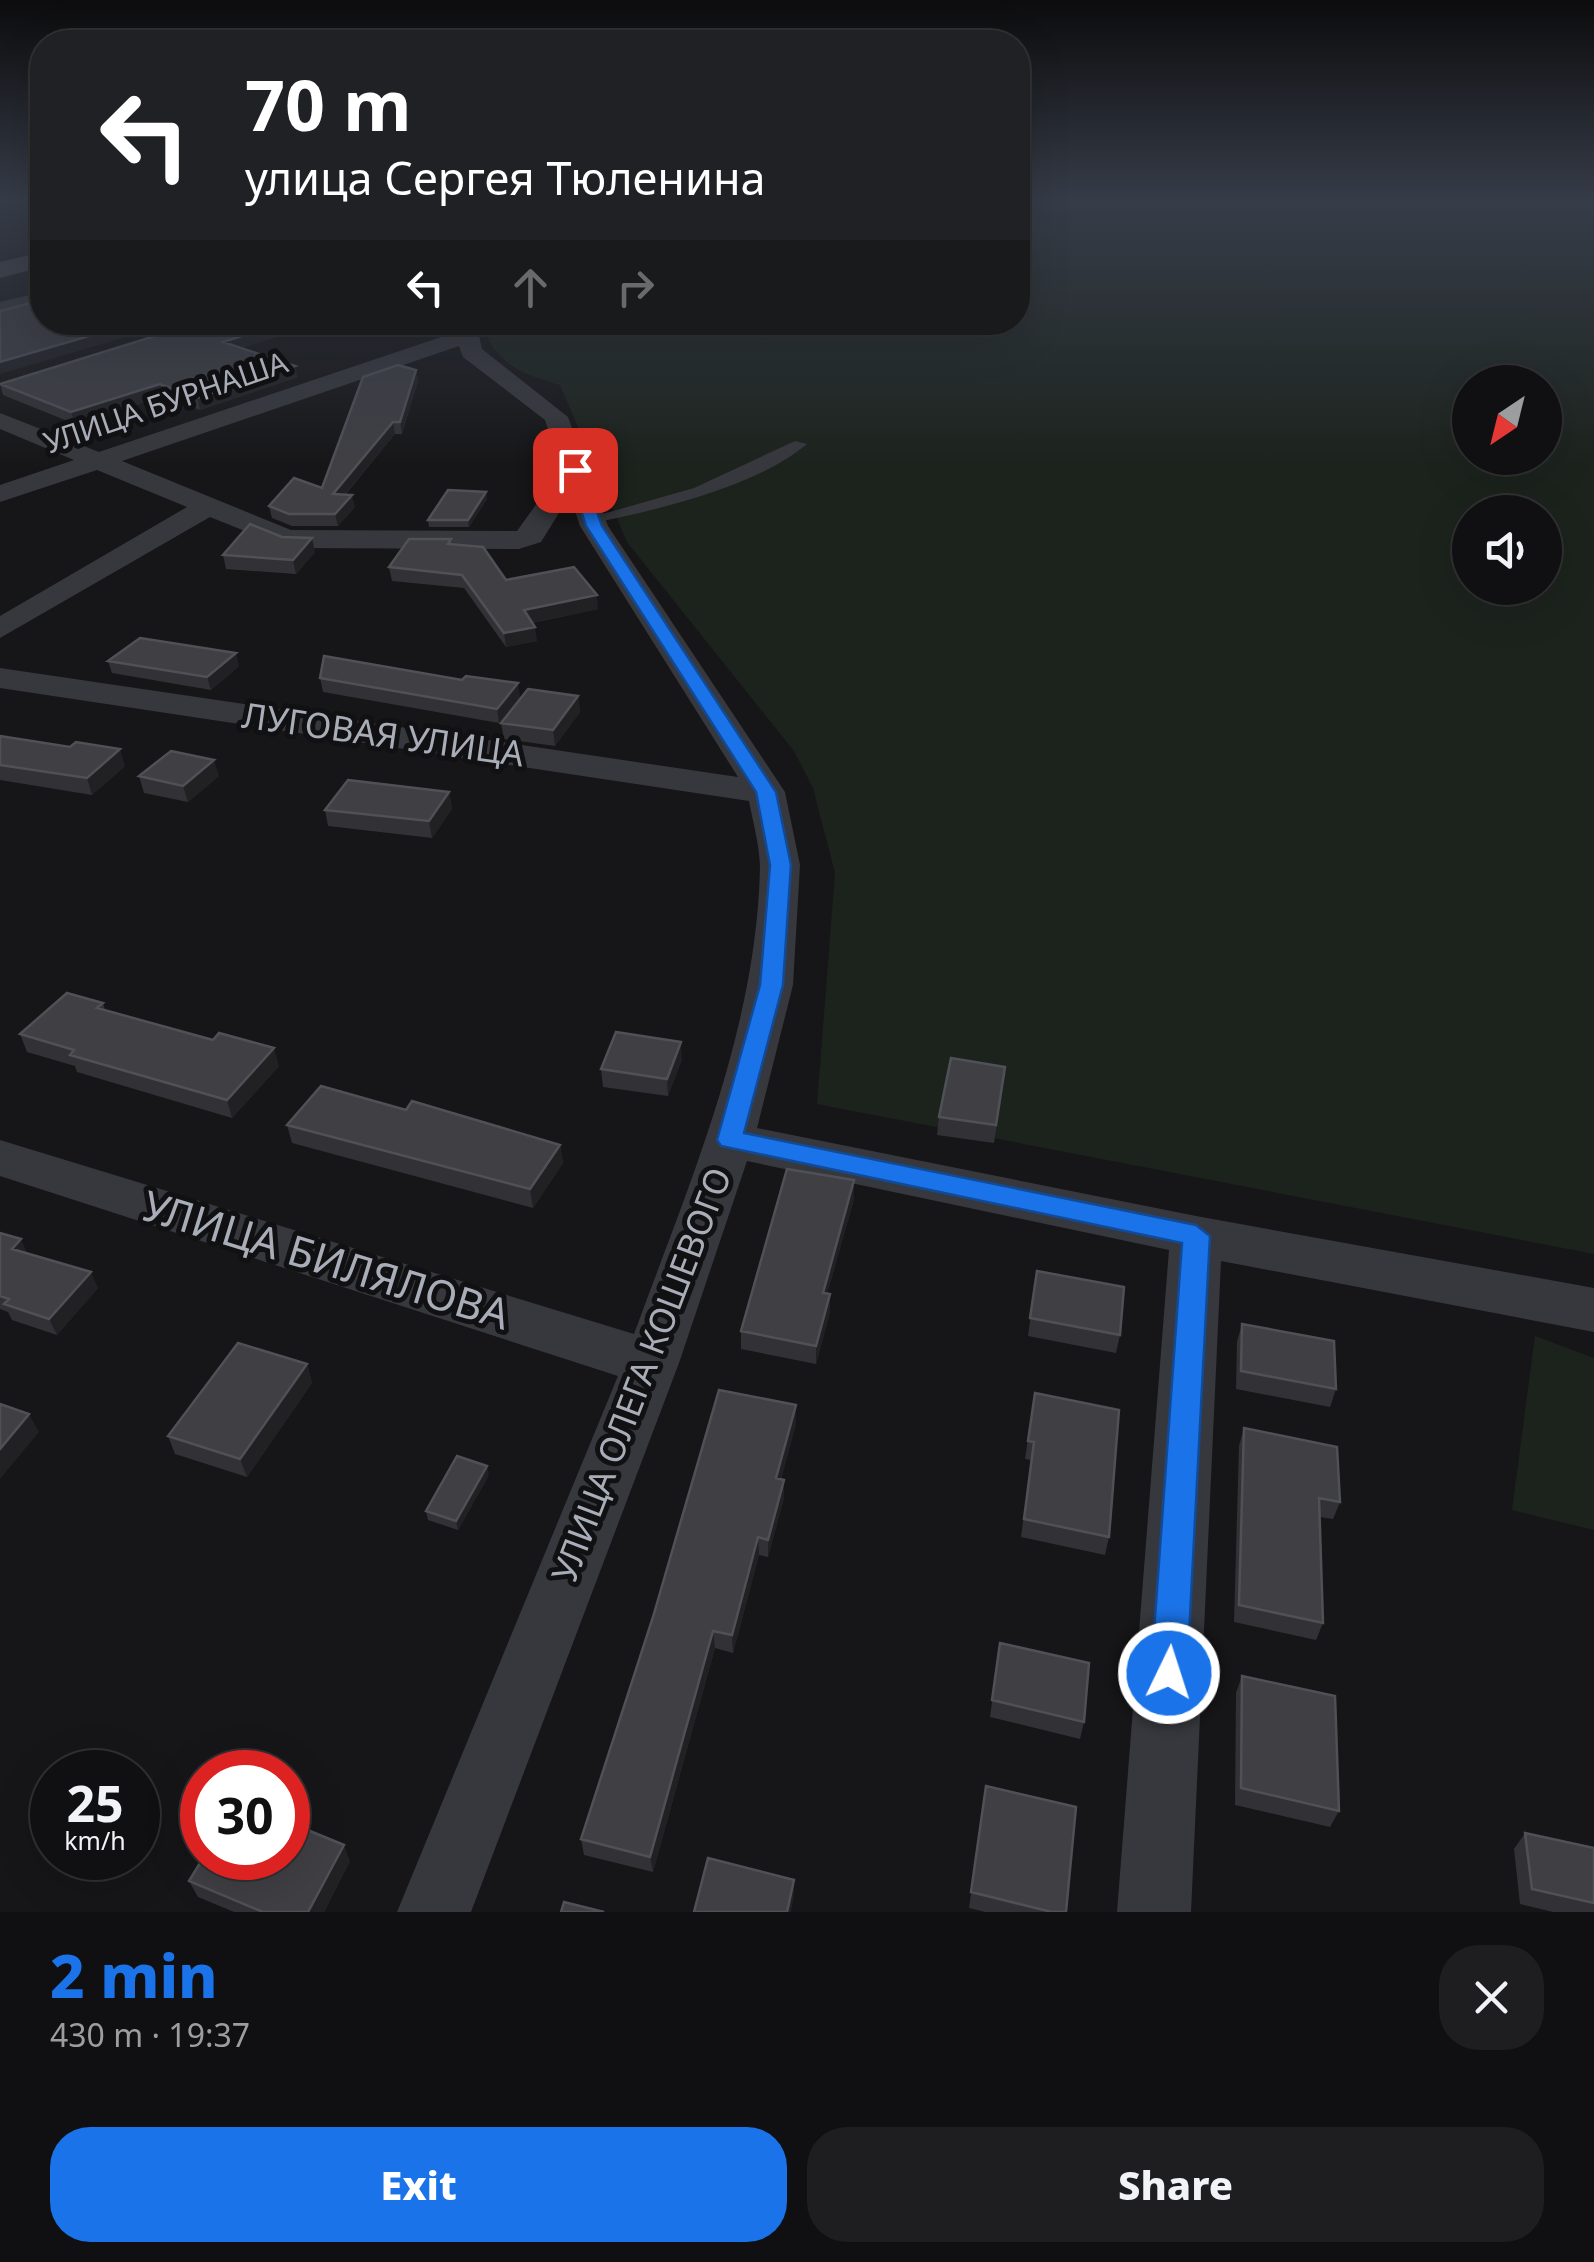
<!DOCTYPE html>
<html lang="en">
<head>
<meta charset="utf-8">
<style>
  :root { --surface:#101012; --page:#1e1e20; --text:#f1f3f6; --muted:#9c9d9f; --line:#303032; --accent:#1a73e8 }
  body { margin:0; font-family:"Noto Sans",sans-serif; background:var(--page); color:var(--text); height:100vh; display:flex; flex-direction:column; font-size:38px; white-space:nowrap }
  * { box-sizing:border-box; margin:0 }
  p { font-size:32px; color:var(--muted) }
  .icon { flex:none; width:55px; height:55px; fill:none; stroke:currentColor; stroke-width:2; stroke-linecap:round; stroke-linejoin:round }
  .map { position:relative; height:1912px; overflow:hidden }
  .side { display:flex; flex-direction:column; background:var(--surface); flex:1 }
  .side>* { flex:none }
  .hud { position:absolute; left:30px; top:30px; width:1000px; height:305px; border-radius:40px; box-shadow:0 10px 40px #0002,0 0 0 2px var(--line); background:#202124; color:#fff; overflow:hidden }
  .needle { width:65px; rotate:215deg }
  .tools { position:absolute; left:1452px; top:365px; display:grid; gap:20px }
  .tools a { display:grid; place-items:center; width:110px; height:110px; border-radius:50%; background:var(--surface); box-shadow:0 10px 40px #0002,0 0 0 2px var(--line); font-size:50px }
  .speed { position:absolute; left:30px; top:1750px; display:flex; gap:20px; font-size:50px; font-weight:700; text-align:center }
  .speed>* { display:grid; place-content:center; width:130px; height:130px; border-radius:50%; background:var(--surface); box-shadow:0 10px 40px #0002,0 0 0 2px var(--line); line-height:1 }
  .speed small { font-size:25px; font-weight:400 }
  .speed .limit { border:15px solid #d22; background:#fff; color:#111 }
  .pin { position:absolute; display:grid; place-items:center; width:85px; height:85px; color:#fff; margin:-42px; border-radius:20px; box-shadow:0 5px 15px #0006 }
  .me { position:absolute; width:110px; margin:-55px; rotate:4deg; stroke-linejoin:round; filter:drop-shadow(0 0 8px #0008) }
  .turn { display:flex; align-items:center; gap:35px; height:210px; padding:0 50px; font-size:45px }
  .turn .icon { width:130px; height:130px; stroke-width:2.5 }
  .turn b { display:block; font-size:70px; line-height:85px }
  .lanes { display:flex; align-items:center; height:95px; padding:0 50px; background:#0003; justify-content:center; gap:50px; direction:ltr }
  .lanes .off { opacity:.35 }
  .round { display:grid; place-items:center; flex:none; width:105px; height:105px; border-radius:40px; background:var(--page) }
  .head { display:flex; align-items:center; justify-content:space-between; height:170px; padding:0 50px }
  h1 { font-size:60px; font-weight:800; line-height:75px; color:var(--accent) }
  .primary-button { display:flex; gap:20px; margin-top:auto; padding:20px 50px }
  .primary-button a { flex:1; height:115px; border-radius:40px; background:var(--accent); color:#fff; font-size:40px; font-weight:800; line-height:115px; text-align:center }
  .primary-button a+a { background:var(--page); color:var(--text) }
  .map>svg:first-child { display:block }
</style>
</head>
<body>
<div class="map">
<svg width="1594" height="1912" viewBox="0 0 1594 1912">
  <rect width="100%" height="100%" fill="#161618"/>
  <path fill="#1c231d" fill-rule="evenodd" d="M1018,201H1594V1254L817,1104L835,873L813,788L794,751L627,542L560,385C522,374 494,364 482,323L1018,322ZM1470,382H1545V458H1470ZM1470,512H1545V588H1470Z
    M1535,1336L1594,1358V1530L1512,1510Z"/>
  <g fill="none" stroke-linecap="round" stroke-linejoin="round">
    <path fill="#37383d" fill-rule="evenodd" d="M795,441L807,444C758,486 655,511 592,523L585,519L694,488Z"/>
    <path fill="#37383d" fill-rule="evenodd" d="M42,292V304L0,314V302Z
      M454,322H476L482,349L568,417L608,526L785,792L800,865L793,985L757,1128L1196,1216L1594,1288V1332L1221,1261L1191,1912H1117L1169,1250L747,1161L679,1363L471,1912H397L618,1376L0,1176V1140L634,1334C689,1184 756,1031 760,869C760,847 753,822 749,801L0,688V668L738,777L580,526L545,420L463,357L459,346L122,461L291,530L517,531L540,499H560L564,505L541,542L519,549L287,548L210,517L0,638V616L187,507L97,470L0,502V485L74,460L0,429V413L99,452L456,332Z"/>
    <path fill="#45474d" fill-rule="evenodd" d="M42,252V267L0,278V262Z"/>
  </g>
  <path fill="#323236" d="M200,322H322L241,348L298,377L200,410L163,396L75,424L3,395L0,383Z
    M416,370L418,381L402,434H395L345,495L355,507L338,526H292L272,518L269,506L322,488Z
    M486,492L487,499L469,527H429L428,520Z
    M452,544L506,580L598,609L532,623L537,641L506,647L464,588L392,581L389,567Z
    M315,552L296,574L226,569L223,555Z
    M108,661L239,666L211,690L112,673Z
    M320,678L520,697L499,723L323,692Z
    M578,696L580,712L555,746L504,739L501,723Z
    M0,736L125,766L92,795L0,780Z
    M139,776H219L188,802L144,793Z
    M449,792L452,809L432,838L328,826L325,810Z
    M103,1003L105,1010L279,1066L232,1118L77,1072L75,1066L27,1052L20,1034Z
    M682,1059L668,1096L603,1087L601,1069Z
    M1003,1084L994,1143L937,1135L939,1117Z
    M406,1110L560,1145L563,1163L533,1208L292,1143L287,1125Z
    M854,1180V1199L827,1294L830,1312L816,1364L741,1349V1331Z
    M0,1233L28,1253L98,1288L57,1335L12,1320L8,1312L0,1309Z
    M1037,1271L1120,1335L1116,1353L1028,1336Z
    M1242,1324L1336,1389L1330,1407L1236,1389L1237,1342Z
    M307,1364L312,1383L247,1477L175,1454L168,1436Z
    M1035,1393L1109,1537L1105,1555L1021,1537L1031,1460L1025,1459Z
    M796,1423L781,1479L784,1480V1498L768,1557L759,1555L733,1653L715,1648L653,1872L584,1855L581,1839Z
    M1244,1428L1340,1502L1333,1519L1320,1517L1323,1623L1316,1640L1234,1622L1239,1446Z
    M489,1475L458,1530L428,1520L426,1511Z
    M1000,1643L1084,1722L1080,1739L990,1717Z
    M1242,1676L1339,1811L1330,1827L1235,1805L1236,1693Z
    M986,1786L1066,1912H985L969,1908Z
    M1525,1833L1594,1848V1912H1553L1520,1904L1514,1849Z
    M350,1861L324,1912H234L198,1897L189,1881Z"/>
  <path fill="#212124" d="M137,322H177L0,374V362Z
    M285,322H322L225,353L223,342Z
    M295,366L298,377L200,410L197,398Z
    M416,370L418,381L402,434L400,422Z
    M160,384L163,396L75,424L71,412Z
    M393,422L395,434L335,506L333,494Z
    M486,492L487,499L469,527L468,520Z
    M352,495L355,507L338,526L335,514Z
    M312,538L315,552L296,574L293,560Z
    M597,595L598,609L525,624L524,610Z
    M535,627L537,641L506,647L504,633Z
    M236,653L239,666L211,690L207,677Z
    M518,683L520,697L499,723L497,709Z
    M578,696L580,712L555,746L553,730Z
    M120,749L125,766L92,795L87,778Z
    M214,760L219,776L188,802L183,786Z
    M449,792L452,809L432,838L429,821Z
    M681,1042L682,1059L668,1096L667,1079Z
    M274,1048L279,1066L232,1118L227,1100Z
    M560,1145L563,1163L533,1208L530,1189Z
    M854,1180V1199L822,1311L823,1293Z
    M21,1239L28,1255L12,1249Z
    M91,1272L98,1288L57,1335L49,1319Z
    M830,1294V1312L816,1364V1346Z
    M307,1364L312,1383L247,1477L240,1459Z
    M796,1405V1423L777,1496L776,1478Z
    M29,1414L39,1432L0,1479V1449Z
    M487,1466L489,1475L458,1530L456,1521Z
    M784,1480V1498L768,1557V1540Z
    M758,1537L759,1555L733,1653L732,1635Z
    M713,1631L715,1648L653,1872L650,1857Z
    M344,1845L350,1861L324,1912H308Z
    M794,1880V1896L791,1912H787Z"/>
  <path fill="#3f3f44" stroke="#4f5156" stroke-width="2.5" d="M34,302L42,305V322H137L0,362V311Z
    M200,322H285L223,342L295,366L197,398L160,384L71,412L0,384Z
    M398,365L416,370L400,422H393L333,494L352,495L335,514H289L269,506L294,478L322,488L363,377Z
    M448,490L486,492L468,520H428Z
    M250,524L282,537L312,538L293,560L223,555Z
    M409,539H451L448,544L483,547L506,580L574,567L597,595L524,610L535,627L504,633L462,575L389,567Z
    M140,638L236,653L207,677L108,661Z
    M324,656L462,680L466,676L518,683L497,709L320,678Z
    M528,689L578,696L553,730L501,723Z
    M0,736L70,747L76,742L120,749L87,778L0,765Z
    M171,751L214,760L183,786L139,776Z
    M348,780L449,792L429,821L325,810Z
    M67,993L103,1003L97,1008L213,1040L219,1033L274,1048L227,1100L70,1055L74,1050L20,1034Z
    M616,1032L681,1042L667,1079L601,1069Z
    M951,1058L1005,1067L996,1125L939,1117Z
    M321,1086L406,1110L412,1101L560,1145L530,1189L287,1125Z
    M787,1169L854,1180L823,1293L830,1294L816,1346L741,1331Z
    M0,1233L21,1239L12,1249L91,1272L49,1319L4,1304L9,1299L0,1296Z
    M1037,1271L1124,1287L1120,1335L1030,1318Z
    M1242,1324L1334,1341L1336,1389L1241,1371Z
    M238,1343L307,1364L240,1459L168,1436Z
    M719,1390L796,1405L776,1478L784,1480L768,1540L758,1537L732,1635L713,1631L650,1857L581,1839L653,1617Z
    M1035,1393L1119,1410L1109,1537L1024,1519L1034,1442L1028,1441Z
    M0,1404L29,1414L0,1449Z
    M1244,1428L1337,1447L1340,1502L1319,1498L1323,1623L1239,1605Z
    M457,1456L487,1466L456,1521L426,1511Z
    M1000,1643L1089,1663L1084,1722L992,1700Z
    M1242,1676L1335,1696L1339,1811L1241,1788Z
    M986,1786L1076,1807L1066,1912H1052L971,1892Z
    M288,1822L344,1845L308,1912H263L189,1881L203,1858H288Z
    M1525,1833L1594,1848V1903L1532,1889Z
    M708,1858L794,1880L787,1912H694Z
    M564,1902L604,1912H561Z"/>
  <linearGradient id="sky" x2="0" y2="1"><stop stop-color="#0c0c0d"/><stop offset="0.43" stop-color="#363c48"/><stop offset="1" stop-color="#363c48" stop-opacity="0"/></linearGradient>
  <rect width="1594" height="468" fill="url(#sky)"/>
  <path fill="#1a73e8" stroke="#114b97" stroke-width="2.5" d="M575,466L582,470L602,526L776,792L791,865L783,985L744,1133L1196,1225L1210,1236L1187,1673L1182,1686L1169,1691L1156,1686L1151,1673L1182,1243L721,1146L717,1140L760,985L770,865L756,792L586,526L568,470Z"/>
  <g text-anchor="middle" stroke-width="10" stroke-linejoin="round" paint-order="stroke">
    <g font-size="30" fill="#a8adb8" stroke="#111113">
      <text transform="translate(166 403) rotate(-19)" y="10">УЛИЦА БУРНАША</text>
    </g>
    <g font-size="35" fill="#a8adb8" stroke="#111113">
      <text transform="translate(383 735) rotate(8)" y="12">ЛУГОВАЯ УЛИЦА</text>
      <text transform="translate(642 1375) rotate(-69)" y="12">УЛИЦА ОЛЕГА КОШЕВОГО</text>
    </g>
    <g font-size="42" fill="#a8adb8" stroke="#111113">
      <text transform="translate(326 1260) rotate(17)" y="15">УЛИЦА БИЛЯЛОВА</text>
    </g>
  </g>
</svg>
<div class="tools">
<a><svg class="needle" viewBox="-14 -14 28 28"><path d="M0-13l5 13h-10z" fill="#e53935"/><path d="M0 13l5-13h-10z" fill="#9c9d9f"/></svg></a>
<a><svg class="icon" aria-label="sound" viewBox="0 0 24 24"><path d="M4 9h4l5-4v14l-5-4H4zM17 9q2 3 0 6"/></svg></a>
</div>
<div class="speed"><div>25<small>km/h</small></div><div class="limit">30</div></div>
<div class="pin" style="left:575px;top:470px;background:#d93025"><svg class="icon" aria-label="arrive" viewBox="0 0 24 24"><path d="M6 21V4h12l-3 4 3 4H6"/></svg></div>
<svg class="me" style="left:1169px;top:1673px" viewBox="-20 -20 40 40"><circle r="17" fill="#1a73e8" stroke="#fff" stroke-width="3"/><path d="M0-11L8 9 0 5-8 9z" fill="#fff"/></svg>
<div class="hud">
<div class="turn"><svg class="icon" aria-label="left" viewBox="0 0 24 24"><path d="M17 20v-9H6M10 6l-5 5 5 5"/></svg><div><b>70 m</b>улица Сергея Тюленина</div></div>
<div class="lanes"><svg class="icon" aria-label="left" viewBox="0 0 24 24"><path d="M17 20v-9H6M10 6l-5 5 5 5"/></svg><svg class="icon off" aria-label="ahead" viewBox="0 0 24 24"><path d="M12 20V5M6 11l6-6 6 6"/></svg><svg class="icon off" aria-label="right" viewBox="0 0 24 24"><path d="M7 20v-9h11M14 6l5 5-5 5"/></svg></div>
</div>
</div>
<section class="side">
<div class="head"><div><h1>2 min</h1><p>430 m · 19:37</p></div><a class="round"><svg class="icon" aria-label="close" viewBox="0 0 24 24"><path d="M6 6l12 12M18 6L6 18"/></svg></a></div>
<div class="primary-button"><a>Exit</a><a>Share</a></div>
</section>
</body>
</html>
